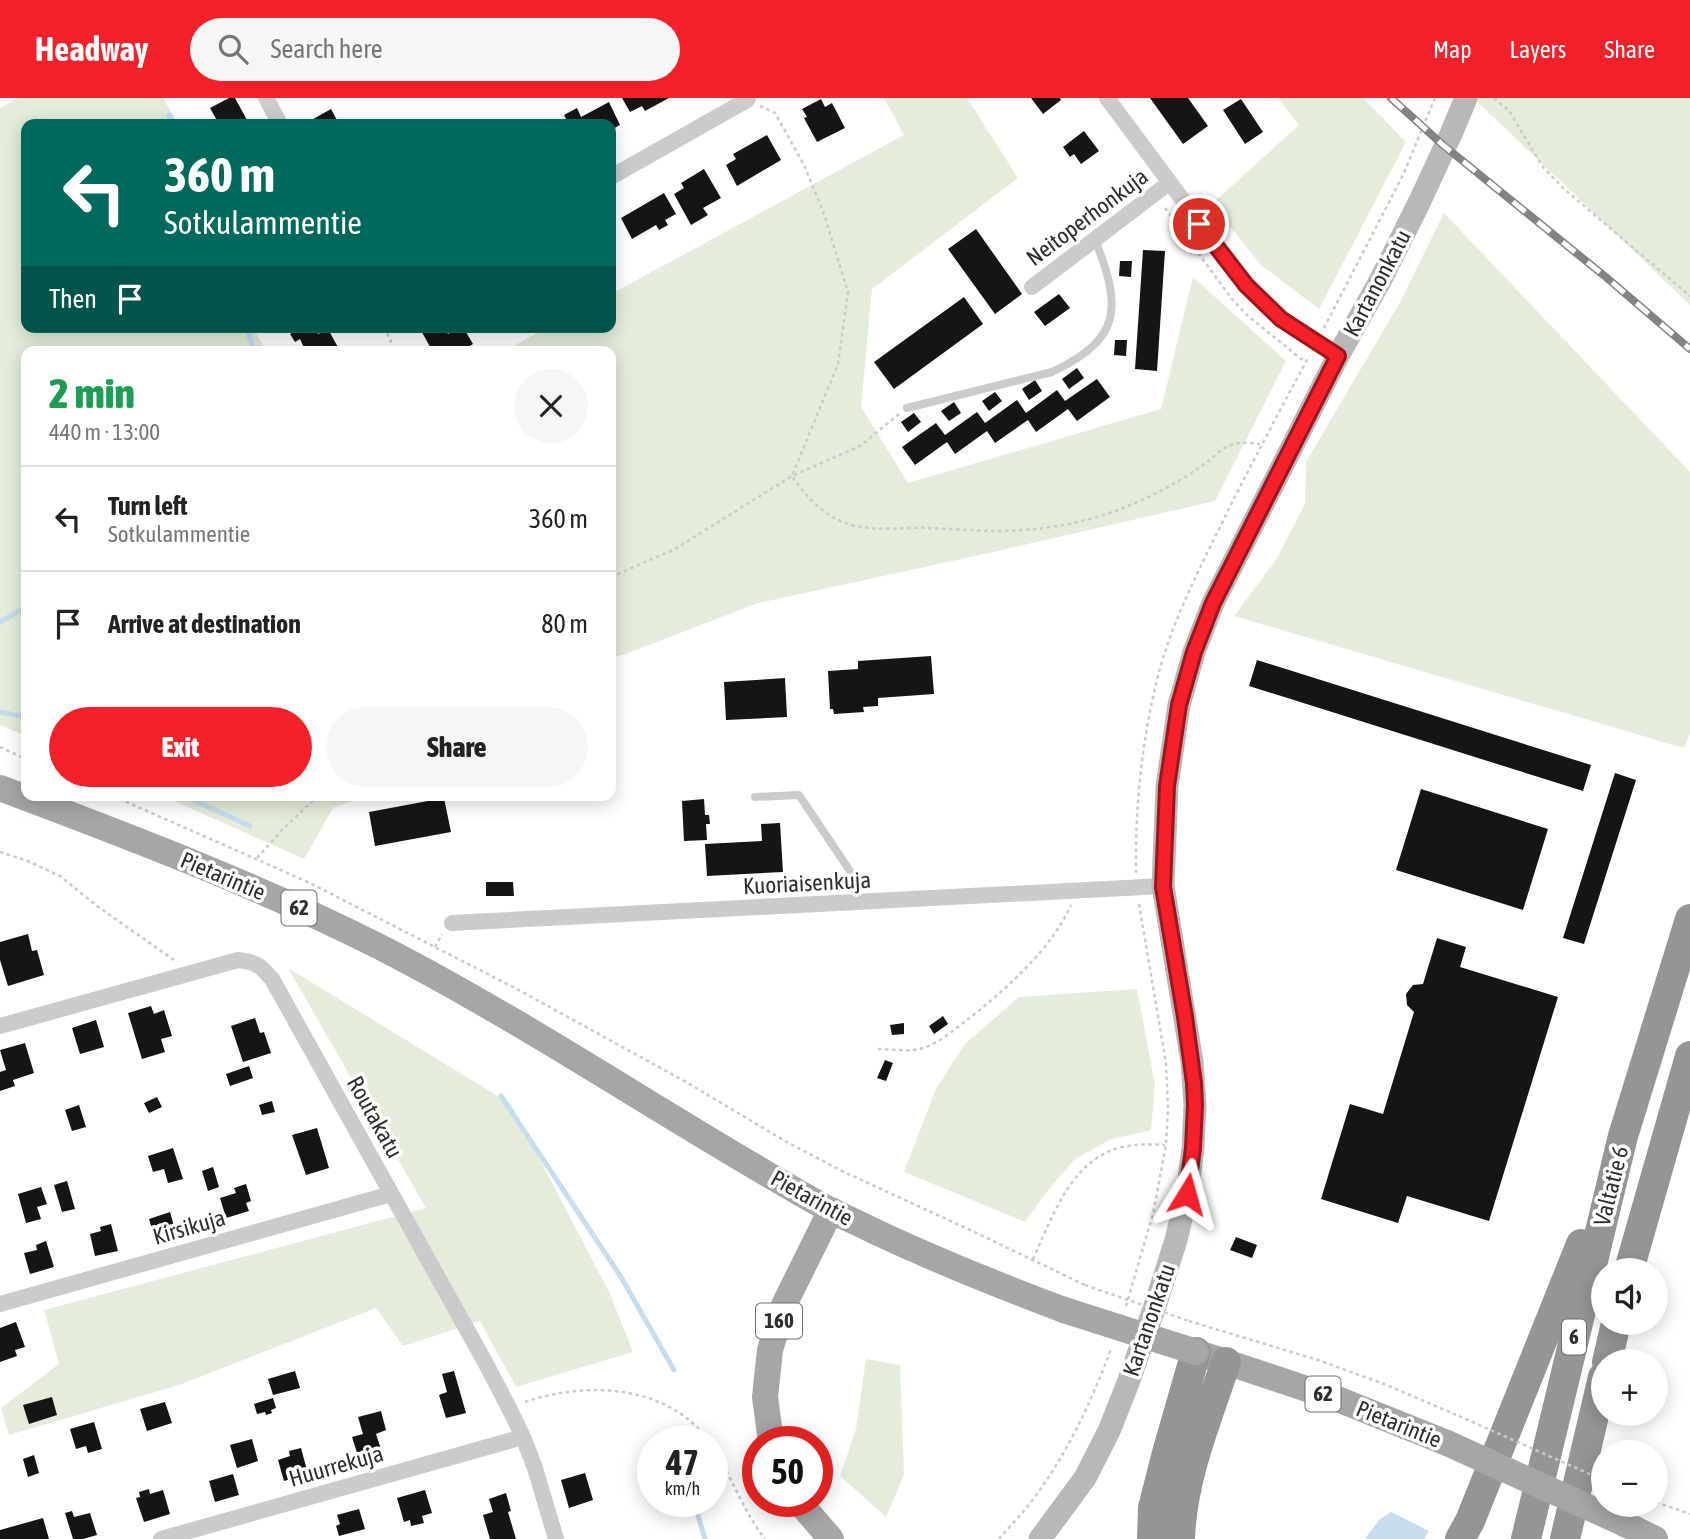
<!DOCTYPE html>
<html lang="en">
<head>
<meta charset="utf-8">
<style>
  :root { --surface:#fff; --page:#f6f6f6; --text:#222; --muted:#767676; --line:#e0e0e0; --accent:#f4212a }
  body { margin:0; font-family:"Asap Condensed",sans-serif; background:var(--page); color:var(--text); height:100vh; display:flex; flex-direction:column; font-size:26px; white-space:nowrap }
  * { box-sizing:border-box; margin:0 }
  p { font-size:23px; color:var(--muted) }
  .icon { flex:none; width:38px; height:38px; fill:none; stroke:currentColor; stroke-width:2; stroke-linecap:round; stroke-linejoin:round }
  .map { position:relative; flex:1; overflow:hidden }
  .drawer { position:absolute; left:21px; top:248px; width:595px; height:455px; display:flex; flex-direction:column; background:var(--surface); border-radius:14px; box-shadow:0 4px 18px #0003 }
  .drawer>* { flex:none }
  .banner { position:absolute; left:21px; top:21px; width:595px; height:214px; border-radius:14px; box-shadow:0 4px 18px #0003; background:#00695c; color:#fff; overflow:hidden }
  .controls { position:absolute; left:1591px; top:1160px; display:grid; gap:14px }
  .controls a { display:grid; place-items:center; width:77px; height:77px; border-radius:50%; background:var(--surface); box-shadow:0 4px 18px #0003; font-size:35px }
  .speed { position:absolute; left:637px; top:1328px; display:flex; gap:14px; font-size:35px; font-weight:700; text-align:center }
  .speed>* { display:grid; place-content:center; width:91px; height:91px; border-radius:50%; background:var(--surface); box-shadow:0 4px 18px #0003; line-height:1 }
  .speed small { font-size:18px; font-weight:400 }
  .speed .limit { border:10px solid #d22; background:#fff; color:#111 }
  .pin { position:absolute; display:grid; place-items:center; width:60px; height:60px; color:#fff; margin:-30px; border:4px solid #fff; border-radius:50%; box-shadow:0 2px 7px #0007 }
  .me { position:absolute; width:77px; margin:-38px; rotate:8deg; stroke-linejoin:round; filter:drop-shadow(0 0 5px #0008) }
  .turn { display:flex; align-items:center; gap:24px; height:147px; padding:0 28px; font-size:32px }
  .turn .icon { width:91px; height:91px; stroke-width:2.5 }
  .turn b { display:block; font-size:49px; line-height:60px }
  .then { display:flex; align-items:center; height:66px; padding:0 28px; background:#0003; gap:14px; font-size:26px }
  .round { display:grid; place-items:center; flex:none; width:74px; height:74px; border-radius:37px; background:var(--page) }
  .headline { display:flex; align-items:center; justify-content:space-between; height:119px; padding:0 28px }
  h1 { font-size:42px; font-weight:800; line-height:52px; color:#1e9e55 }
  .primary-button { display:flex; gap:14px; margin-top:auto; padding:14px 28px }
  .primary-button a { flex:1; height:80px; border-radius:42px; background:var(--accent); color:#fff; font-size:28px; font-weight:800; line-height:80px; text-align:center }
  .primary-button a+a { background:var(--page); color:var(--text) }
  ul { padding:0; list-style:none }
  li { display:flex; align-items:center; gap:21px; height:105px; padding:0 28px; border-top:2px solid var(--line) }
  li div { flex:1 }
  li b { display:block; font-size:26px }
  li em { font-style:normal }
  header { display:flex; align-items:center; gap:42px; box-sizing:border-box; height:98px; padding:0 35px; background:var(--accent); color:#fff }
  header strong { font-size:33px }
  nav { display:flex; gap:38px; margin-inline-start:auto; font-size:24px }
  .search { width:490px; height:63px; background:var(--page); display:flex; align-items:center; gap:18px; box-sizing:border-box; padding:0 24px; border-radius:38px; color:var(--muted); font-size:26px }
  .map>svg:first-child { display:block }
</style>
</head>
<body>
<header>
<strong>Headway</strong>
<div class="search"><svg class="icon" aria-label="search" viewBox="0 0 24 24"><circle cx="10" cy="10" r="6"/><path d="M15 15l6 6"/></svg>Search here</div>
<nav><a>Map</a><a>Layers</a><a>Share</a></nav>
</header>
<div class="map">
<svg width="1690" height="1441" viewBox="0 0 1690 1441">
  <rect width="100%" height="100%" fill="#fff"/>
  <path fill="#e3edda" d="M18,0H163L178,26H26V229H253L267,254H26V638L0,627V10Z
    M884,0H967L1018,80L872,191L861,309L908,385L1161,311L1193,179L1286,263L1215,403L989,455L758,505L623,557L611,559V254H503L548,229H611V196L904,37Z
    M1278,0H1363L1406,44L1319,211L1261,167L1212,106L1299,27Z
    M1474,0H1690V207L1485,11Z
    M1444,115L1690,374V636L1684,650L1234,518L1276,462L1305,406L1306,364L1399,206Z
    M163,698H368L333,710L304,761Z
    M288,870L511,1006L610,1196L633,1254L516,1289L480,1223L403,1248L376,1210L179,1287L9,1337L1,1310L59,1266L44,1212L426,1110Z
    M1137,891L1155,987L1151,1032L1109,1042L1074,1062L1045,1096L1025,1124L904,1074L936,991L965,946L1019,899Z
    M866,1261L900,1267L904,1377L886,1419L840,1378L856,1331Z"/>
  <path fill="#c5ddee" d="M1391,1414L1429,1433L1424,1441H1365L1379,1422Z"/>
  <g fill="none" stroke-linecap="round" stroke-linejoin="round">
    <path stroke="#c5ddee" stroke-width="5" d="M169,17L174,26
      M246,229L255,254
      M0,524L26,509
      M0,614L26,619
      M184,698L250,728
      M501,998L621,1179L674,1272
      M694,1404L705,1441"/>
  </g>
  <path fill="#151515" d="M229,0H235L247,22L239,26H219L210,10Z
    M622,0H669L645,13L642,8L630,14Z
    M1031,0H1060L1061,2L1043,16Z
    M1150,0H1188L1208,28L1183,46Z
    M821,1L825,9L832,5L845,30L817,44L804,20L807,19L802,11Z
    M1241,1L1263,34L1245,46L1223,12Z
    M609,4L620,27L611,32V26H569L564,17L577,10L581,19Z
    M331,11L339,26H309L308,24Z
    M1084,33L1099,53L1081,66L1074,56L1070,59L1063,49Z
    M767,37L781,62L737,88L726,67L736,61L733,56Z
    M704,71L721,100L703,110L708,117L691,127L674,96L684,90L681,85Z
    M664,95L676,116L665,122L668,127L659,132L656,127L632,141L621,120Z
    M976,131L1022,196L995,216L948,151Z
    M1143,152L1165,153L1157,273L1135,271Z
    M1120,163H1132L1131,179L1119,178Z
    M1059,196L1070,210L1045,228L1034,214Z
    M964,199L983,226L894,291L874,264Z
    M302,229L315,230L318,236L328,231L340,253L306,254L300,241L295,244L290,236Z
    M419,229H444L448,236L459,229H463L473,246L460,254H433Z
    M1115,242H1127L1126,258L1114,257Z
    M1077,270L1084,280L1069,291L1062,281Z
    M1097,281L1110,299L1077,323L1068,311L1036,334L1028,322L995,345L987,333L955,356L947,344L915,367L902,349L936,325L945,337L977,314L985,325L1017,302L1026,315L1057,292L1065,303Z
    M1035,282L1042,293L1029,302L1022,291Z
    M995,294L1002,303L989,313L982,303Z
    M954,304L961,315L949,323L941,313Z
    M914,315L921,324L908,334L901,324Z
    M931,558L934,596L878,600V608L863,609L864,614L834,616L833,611H830L828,573L858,571V563Z
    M1257,562L1591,667L1583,693L1249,588Z
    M785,580L787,619L726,622L724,584Z
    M1615,675L1636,682L1584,846L1563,840Z
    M1421,691L1548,731L1523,812L1396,772Z
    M444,700L451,734L375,748L369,714Z
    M704,701L705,717H709L710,726H706L707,742L684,743L682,703Z
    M780,725L783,774L707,778L705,746L762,743L761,726Z
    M486,784H513L514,798H486Z
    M28,836L32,853L37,852L44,877L8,888L0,862V844Z
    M1437,840L1466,849L1460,869L1558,899L1489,1123L1407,1098L1398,1125L1321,1101L1350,1006L1383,1016L1414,914L1407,907L1406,896L1413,887L1423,886Z
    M151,908L154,916L164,912L172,938L161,941L165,954L142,961L128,915Z
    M943,918L948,926L934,936L929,928Z
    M255,920L260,935L264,934L271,955L243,964L231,928Z
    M96,922L104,949L80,956L72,930Z
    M904,925V936L892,937L890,927Z
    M25,945L34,975L13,982L15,988L0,993V974L6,972L0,952Z
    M885,962L893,965L886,983L877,980Z
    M249,968L253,980L230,988L226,976Z
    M157,999L162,1009L149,1015L144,1005Z
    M272,1003L275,1014L262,1017L259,1007Z
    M79,1007L86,1029L72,1033L65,1012Z
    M317,1030L329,1070L306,1077L292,1037Z
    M173,1050L183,1081L168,1085L164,1071L153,1074L148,1058Z
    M213,1069L219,1089L208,1093L202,1073Z
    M67,1083L75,1111L62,1114L54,1087Z
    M246,1086L251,1103L246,1105L249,1113L226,1120L220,1100L236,1095L234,1090Z
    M41,1089L47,1106L37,1109L41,1121L26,1125L18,1096Z
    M170,1114L176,1135L155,1141L149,1121Z
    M111,1126L118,1153L95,1158L90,1136L101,1133L100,1129Z
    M1236,1139L1257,1147L1252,1160L1230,1152Z
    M46,1143L54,1169L30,1176L24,1155L37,1152L36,1147Z
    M16,1224L25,1249L15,1252L17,1258L0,1264V1230Z
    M295,1273L300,1290L273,1297L268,1281Z
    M454,1273L466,1315L446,1320L439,1297L447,1294L442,1276Z
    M52,1299L57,1317L29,1326L23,1307Z
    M273,1300L276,1310L271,1312L272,1315L266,1317L265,1314L257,1316L254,1306Z
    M165,1304L172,1325L147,1333L140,1311Z
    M381,1313L386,1332L376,1336L382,1354L359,1361L352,1339L363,1336L358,1319Z
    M94,1324L102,1351L88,1355L86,1348L76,1351L70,1331Z
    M252,1341L258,1363L237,1370L230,1347Z
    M301,1350L308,1376L284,1383L278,1362L290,1358L289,1353Z
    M34,1357L39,1375L28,1379L23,1361Z
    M585,1375L593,1402L569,1410L561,1382Z
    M233,1376L239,1397L215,1404L209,1383Z
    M149,1391L150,1396L163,1392L170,1416L144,1424L136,1400L140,1399L139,1394Z
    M425,1392L432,1415L422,1418L424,1425L411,1428L410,1422L404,1424L397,1400Z
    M506,1395L511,1413L508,1414L516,1441H490L483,1417L493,1414L489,1401Z
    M359,1411L365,1431L339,1438L336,1428L340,1426L337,1417Z
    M72,1413L74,1419L90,1415L97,1437L83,1441H73L65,1415Z
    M43,1420L49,1441H0V1432Z"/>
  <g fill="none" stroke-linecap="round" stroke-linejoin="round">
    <path stroke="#cbcbcb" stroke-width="2.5" stroke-dasharray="3.5 3.5" stroke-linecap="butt" d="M1494,0L1509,13L1543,69L1563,90L1690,198
      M760,8L775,15L804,67L823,113L848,194L838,266L792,378C806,399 824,418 848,426C873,434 903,429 928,430C953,431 978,433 1003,433C1043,432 1086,425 1123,410C1151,399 1179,384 1203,367C1212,362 1219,351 1229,348C1239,343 1249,345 1260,346
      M1165,110L1232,201L1248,218L1305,264
      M384,229L396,254
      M1324,230L1403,77L1435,0
      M611,479L675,451L792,378L860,348L899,316
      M0,649L26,661
      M113,698L310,785L515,890L686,984L785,1043L842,1073L968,1131L1085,1187
      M0,754L28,763L60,778L97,808L174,862
      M257,760L283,731L318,698
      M1136,775C1135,708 1142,639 1159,574C1173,523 1197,475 1221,427C1249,370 1279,314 1309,258
      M435,849L442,836
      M878,951C893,951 912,955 926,949C941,943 954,932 967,922C1005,892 1051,852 1071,807
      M1033,1161C1052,1120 1071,1061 1122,1049C1136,1046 1151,1046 1165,1047
      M1126,1208L1153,1116L1166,1047L1168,1011L1166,965L1139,806
      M1189,1223L1318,1262L1384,1286L1459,1318
      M525,1304C586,1283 669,1286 709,1344
      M712,1349C732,1378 743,1413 765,1441
      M1656,1404L1690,1416
      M999,1441C1009,1429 1021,1417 1031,1404C1066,1358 1091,1305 1111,1251"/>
    <path stroke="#cbcbcb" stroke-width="8" d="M907,310L1052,274C1122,241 1122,209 1095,142
      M755,699L799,697L854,779L860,805"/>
    <path stroke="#cbcbcb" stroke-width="16" d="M266,0L280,26
      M1107,0L1246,187L1281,221L1338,258
      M611,79L747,2L748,0
      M1032,189L1169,85
      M452,825L1163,788
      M0,928L238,862C256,864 260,867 272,881L485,1264L509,1310L523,1339L535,1370L556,1441
      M0,1206L391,1096
      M161,1441L523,1339"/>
    <path stroke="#b8b8b8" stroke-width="23" d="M1040,1441L1085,1380L1109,1333L1128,1285L1155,1208L1176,1142L1187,1096L1193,1050L1195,1007L1192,964L1163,788L1167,688L1179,607L1194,554L1213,505L1338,258L1380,183L1419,105L1451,36L1466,0"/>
    <path stroke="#a6a6a6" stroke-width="26" d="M0,690C128,738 257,787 380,849C534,928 677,1027 828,1111C844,1119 860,1126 876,1134C938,1163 1000,1188 1064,1212
      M1208,1258L1340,1302L1447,1345
      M771,1344L765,1299L770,1252L784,1207L831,1112
      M799,1404L831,1441
      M1625,1426L1655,1441"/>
    <path stroke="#959595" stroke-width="30" d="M1629,1172L1690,958
      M1607,1264L1616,1225
      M1152,1441L1153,1410L1167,1355L1196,1254
      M1180,1441C1182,1380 1207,1321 1226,1264
      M1460,1441L1470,1423L1581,1146
      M1526,1441L1623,1038L1690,821
      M1565,1441L1603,1279"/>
    <defs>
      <path id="rail" d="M1391,0L1443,47L1607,180L1690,251"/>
    </defs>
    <use href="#rail" stroke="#838383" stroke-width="8"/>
    <use href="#rail" stroke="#fff" stroke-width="5" stroke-dasharray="16" stroke-linecap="butt"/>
    <path stroke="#cbcbcb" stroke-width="2.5" stroke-dasharray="3.5 3.5" stroke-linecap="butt" d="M1085,1187L1189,1223
      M1459,1318L1603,1382"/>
    <path stroke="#a6a6a6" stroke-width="26" d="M1064,1212L1196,1254
      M1447,1345L1625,1426"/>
  </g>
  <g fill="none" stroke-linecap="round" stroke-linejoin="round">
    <defs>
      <path id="route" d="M1187,1096L1193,1050L1195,1007L1194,985L1185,919L1163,789L1167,688L1179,607L1194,554L1213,505L1338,258L1281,221L1246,187L1199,126"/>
    </defs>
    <use href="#route" stroke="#9f151b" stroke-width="18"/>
    <use href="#route" stroke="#f4212a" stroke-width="12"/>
  </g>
  <g text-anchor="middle" stroke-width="7" stroke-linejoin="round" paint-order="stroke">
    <g fill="#fff" stroke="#6d6d6d" stroke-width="2">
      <rect x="281.5" y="792.5" width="35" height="35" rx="5"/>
      <rect x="756" y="1205.5" width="46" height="35" rx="5"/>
      <rect x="1562" y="1221.5" width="24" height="35" rx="5"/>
      <rect x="1305.5" y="1278.5" width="35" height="35" rx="5"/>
    </g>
    <g font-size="21" font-weight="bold" fill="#2e2e2e">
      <text x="299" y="817">62</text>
      <text x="779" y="1230">160</text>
      <text x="1574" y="1246">6</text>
      <text x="1323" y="1303">62</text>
    </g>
    <g font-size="23" fill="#2e2e2e" stroke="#fff">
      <text transform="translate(1087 119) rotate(-37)" y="8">Neitoperhonkuja</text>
      <text transform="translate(1377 185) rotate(-62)" y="8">Kartanonkatu</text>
      <text transform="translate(223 778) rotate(23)" y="8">Pietarintie</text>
      <text transform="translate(807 785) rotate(-3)" y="8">Kuoriaisenkuja</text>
      <text transform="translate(375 1019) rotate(61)" y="8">Routakatu</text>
      <text transform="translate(1611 1088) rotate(-76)" y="8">Valtatie 6</text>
      <text transform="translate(812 1100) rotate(29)" y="8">Pietarintie</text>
      <text transform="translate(189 1129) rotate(-16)" y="8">Kirsikuja</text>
      <text transform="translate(1149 1222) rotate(-71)" y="8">Kartanonkatu</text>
      <text transform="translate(1399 1326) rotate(22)" y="8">Pietarintie</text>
      <text transform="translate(336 1368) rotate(-16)" y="8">Huurrekuja</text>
    </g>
  </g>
</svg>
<div class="controls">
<a><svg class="icon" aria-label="sound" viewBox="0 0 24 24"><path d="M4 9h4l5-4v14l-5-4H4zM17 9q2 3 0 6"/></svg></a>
<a>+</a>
<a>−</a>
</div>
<div class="speed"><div>47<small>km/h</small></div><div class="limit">50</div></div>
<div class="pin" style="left:1199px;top:126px;background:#d93025"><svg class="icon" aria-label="arrive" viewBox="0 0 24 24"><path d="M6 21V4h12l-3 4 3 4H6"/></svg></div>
<svg class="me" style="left:1187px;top:1096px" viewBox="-20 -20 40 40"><path d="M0-17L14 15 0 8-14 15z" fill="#f4212a" stroke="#fff" stroke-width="4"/></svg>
<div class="banner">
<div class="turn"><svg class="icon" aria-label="left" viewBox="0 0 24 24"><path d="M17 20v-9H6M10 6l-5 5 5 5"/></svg><div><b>360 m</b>Sotkulammentie</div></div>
<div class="then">Then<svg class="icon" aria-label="arrive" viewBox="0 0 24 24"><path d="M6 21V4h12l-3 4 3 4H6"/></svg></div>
</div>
<section class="drawer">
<div class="headline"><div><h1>2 min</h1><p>440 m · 13:00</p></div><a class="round"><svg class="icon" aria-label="close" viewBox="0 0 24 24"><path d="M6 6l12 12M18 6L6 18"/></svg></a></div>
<ul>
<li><svg class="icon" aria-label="left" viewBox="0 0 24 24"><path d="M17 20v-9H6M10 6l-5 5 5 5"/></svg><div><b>Turn left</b><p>Sotkulammentie</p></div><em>360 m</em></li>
<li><svg class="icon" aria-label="arrive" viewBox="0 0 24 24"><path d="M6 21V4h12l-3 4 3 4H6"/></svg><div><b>Arrive at destination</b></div><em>80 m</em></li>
</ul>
<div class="primary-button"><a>Exit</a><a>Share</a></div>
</section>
</div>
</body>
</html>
